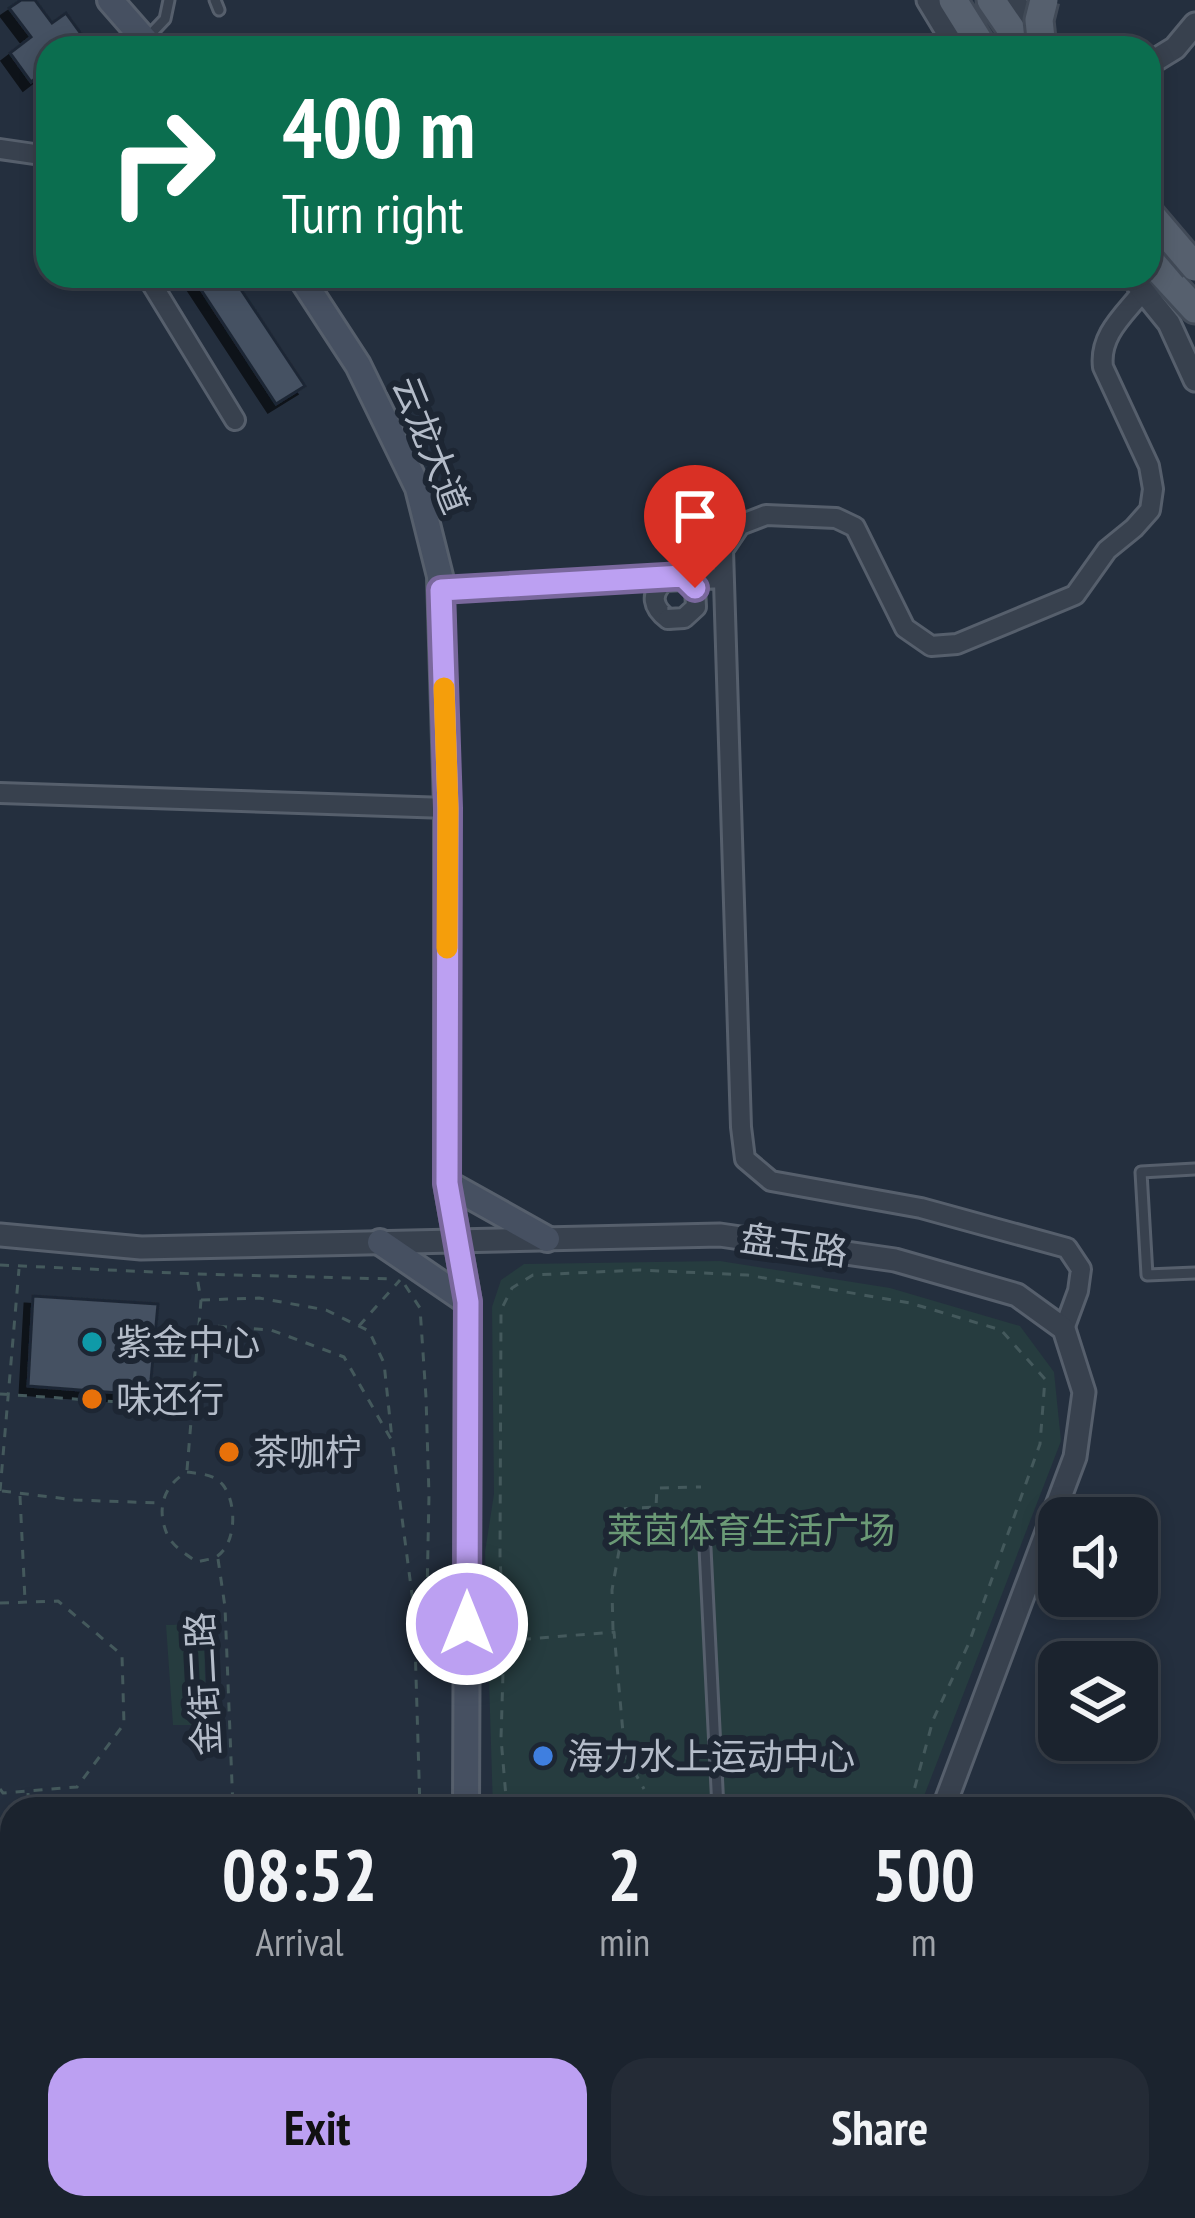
<!DOCTYPE html>
<html lang="en">
<head>
<meta charset="utf-8">
<style>
  :root { --surface:#1b232e; --page:#242b36; --text:#f1f3f6; --muted:#a0a4aa; --line:#39404a; --accent:#bca0f2 }
  body { margin:0; font-family:"PT Sans Narrow","Noto Sans SC",sans-serif; background:var(--page); color:var(--text); height:100vh; display:flex; flex-direction:column; font-size:45px; white-space:nowrap }
  * { box-sizing:border-box; margin:0 }
  p { font-size:39px; color:var(--muted) }
  .icon { flex:none; width:66px; height:66px; fill:none; stroke:currentColor; stroke-width:2; stroke-linecap:round; stroke-linejoin:round }
  .map { position:relative; flex:1; overflow:hidden }
  .side { position:absolute; left:0px; top:1797px; width:1197px; height:423px; display:flex; flex-direction:column; background:var(--surface); border-radius:36px 36px 0 0; box-shadow:0 6px 18px #0003,0 0 0 3px var(--line) }
  .side>* { flex:none }
  .guide { position:absolute; left:36px; top:36px; width:1125px; height:252px; border-radius:36px; box-shadow:0 6px 18px #0003,0 0 0 3px var(--line); background:#0b6e4f; color:#fff; overflow:hidden }
  .fabs { position:absolute; left:1038px; top:1497px; display:grid; gap:24px }
  .fabs a { display:grid; place-items:center; width:120px; height:120px; border-radius:24px; background:var(--surface); box-shadow:0 6px 18px #0003,0 0 0 3px var(--line); font-size:60px }
  .pin { position:absolute; display:grid; place-items:center; width:102px; height:102px; color:#fff; margin:-123px -51px; border-radius:50% 50% 50% 0; rotate:-45deg; box-shadow:0 0 12px #0007 }
  .pin .icon { rotate:45deg }
  .me { position:absolute; width:132px; margin:-66px; rotate:0deg; stroke-linejoin:round; filter:drop-shadow(0 0 9px #0008) }
  .turn { display:flex; align-items:center; gap:42px; height:252px; padding:0 48px; font-size:54px }
  .turn .icon { width:156px; height:156px; stroke-width:2.5 }
  .turn b { display:block; font-size:84px; line-height:102px }
  .eta { display:flex; justify-content:space-evenly; align-items:center; height:204px; text-align:center }
  .eta b { font-size:72px; font-weight:700; line-height:84px }
  .action { display:flex; gap:24px; margin-top:auto; padding:24px 48px }
  .action a { flex:1; height:138px; border-radius:36px; background:var(--accent); color:#111; font-size:48px; font-weight:700; line-height:138px; text-align:center }
  .action a+a { background:var(--page); color:var(--text) }
  .map>svg:first-child { display:block }
</style>
</head>
<body>
<div class="map">
<svg width="1195" height="2218" viewBox="0 0 1195 2218">
  <defs>
    <filter id="shadow"><feDropShadow dx="-8" dy="8" stdDeviation="0" flood-color="#0009"/></filter>
  </defs>
  <rect width="100%" height="100%" fill="#242f3e"/>
  <path fill="#263c3f" d="M720,1261L890,1288L1020,1326L1054,1372L1061,1441L919,1809H493L485,1552L494,1494L492,1307L501,1280L524,1264Z
    M204,1624L206,1725H173L166,1625Z"/>
  <path fill="#455162" stroke="#1f2835" stroke-width="3" filter="url(#shadow)" d="M21,0H35L52,23L66,13L87,42L78,48H48V69L31,82L10,53L31,37L9,8Z
    M192,276H232L305,386L276,404Z
    M33,1296L158,1304L151,1380L145,1395L28,1386Z
    M10,2157L12,2160V2208H58L64,2215L61,2218H0V2169Z
    M266,2208H313V2218H267Z"/>
  <g fill="none" stroke-linecap="round" stroke-linejoin="round">
    <defs>
      <path id="service" d="M215,0L219,10
        M146,39L165,19L169,0
        M1195,1169L1141,1172L1147,1275L1195,1273
        M705,1548L718,1809
        M823,2208L824,2218
        M1120,2208L1121,2218"/>
      <path id="minor" d="M0,149L48,156
        M147,276L235,420
        M441,590L683,576
        M668,619C653,608 649,594 665,581L722,578
        M0,793L447,808
        M1064,1329L1078,1291L1081,1269L1067,1248L921,1208L771,1181L745,1159L741,1127L723,550L740,525L766,515L836,518L855,527L905,628L931,646L957,644L1075,595L1107,550L1134,528L1150,510L1153,489L1149,466L1103,367C1099,335 1124,315 1143,291"/>
      <path id="tertiary" d="M928,0L957,48
        M1014,0L1040,44
        M1149,64L1175,48L1195,24
        M1131,276L1169,323L1195,380
        M0,1235L141,1248L720,1235L895,1260L1017,1295L1064,1329L1084,1392L1075,1457L943,1809
        M0,1931H12
        M1185,1978L1195,1981"/>
      <path id="secondary" d="M110,0L152,48
        M300,276L358,365L418,488L440,576L447,808V1183L468,1302L466,1809
        M447,1183L547,1239
        M380,1242L468,1302
        M474,2208V2218"/>
      <path id="primary" d="M953,0L983,48
        M991,0L1024,48
        M1149,259L1195,309"/>
    </defs>
    <use href="#service" stroke="#565f6c" stroke-width="15"/>
    <use href="#minor" stroke="#565f6c" stroke-width="24"/>
    <use href="#tertiary" stroke="#565f6c" stroke-width="27"/>
    <use href="#secondary" stroke="#565f6c" stroke-width="30"/>
    <use href="#primary" stroke="#414a57" stroke-width="33"/>
    <path stroke="#44595c" stroke-width="3" stroke-dasharray="9 9" stroke-linecap="butt" d="M0,1265L197,1274L393,1279
      M405,1285L420,1308L426,1397L429,1495L427,1596L417,1636
      M201,1300L259,1298L326,1310L369,1331L384,1363L392,1439
      M200,1325L271,1330L344,1357L392,1441L414,1610L420,1809
      M359,1326L400,1280
      M0,1394L150,1404L193,1399
      M187,1470L201,1300L197,1277
      M187,1472C201,1474 214,1474 223,1485C237,1503 237,1544 216,1557C210,1560 203,1560 197,1562C186,1554 172,1546 167,1534C156,1508 164,1485 187,1472Z
      M0,1491L19,1269
      M2,1491L75,1500L160,1503
      M20,1496L25,1600
      M218,1559L225,1607L233,1809
      M0,1603L58,1601L122,1655L124,1724L77,1787L3,1793L0,1789
      M613,1630L612,1590L622,1534L620,1509L656,1507L657,1488L701,1487
      M504,1641L614,1632L625,1755L644,1789
      M28,1793L29,1809
      M507,1809L501,1738L504,1641L500,1556L501,1310L512,1288L533,1275L639,1270L747,1275L910,1303L1001,1330L1045,1379L1040,1444L969,1643L933,1720L909,1809
      M0,2094L12,2105
      M1185,2151H1195V2154
      M85,2208L93,2218
      M323,2208V2218
      M427,2208V2218
      M662,2208V2218
      M931,2208V2218
      M1040,2218L1107,2216"/>
    <use href="#service" stroke="#38414e" stroke-width="9"/>
    <use href="#minor" stroke="#38414e" stroke-width="18"/>
    <use href="#tertiary" stroke="#38414e" stroke-width="21"/>
    <use href="#secondary" stroke="#465061" stroke-width="24"/>
    <use href="#primary" stroke="#56606e" stroke-width="27"/>
    <defs>
      <path id="minor-bridge" d="M668,619L684,618L696,607L695,588L683,576"/>
      <path id="primary-bridge" d="M1042,48L1039,20L1044,0
        M1149,213L1195,267"/>
    </defs>
    <use href="#minor-bridge" stroke="#565f6c" stroke-width="24" stroke-linecap="butt"/>
    <use href="#primary-bridge" stroke="#414a57" stroke-width="33" stroke-linecap="butt"/>
    <use href="#minor-bridge" stroke="#38414e" stroke-width="18"/>
    <use href="#primary-bridge" stroke="#56606e" stroke-width="27"/>
  </g>
  <g fill="none" stroke-linecap="round" stroke-linejoin="round">
    <defs>
      <path id="route" d="M467,1624L468,1302L447,1183L448,808L441,590L683,576L695,588"/>
    </defs>
    <use href="#route" stroke="#7a689d" stroke-width="30"/>
    <use href="#route" stroke="#bca0f2" stroke-width="21"/>
    <path stroke="#f59e0b" stroke-width="21" d="M444,688L448,808L447,948"/>
  </g>
  <circle fill="#0f9aa8" stroke="#1d2633" stroke-width="4.5" cx="92" cy="1342" r="12"/>
  <g fill="#e8710a" stroke="#1d2633" stroke-width="4.5">
    <circle cx="92" cy="1399" r="12"/>
    <circle cx="229" cy="1452" r="12"/>
  </g>
  <circle fill="#3f7fe0" stroke="#1d2633" stroke-width="4.5" cx="543" cy="1756" r="12"/>
  <g text-anchor="middle" stroke-width="12" stroke-linejoin="round" paint-order="stroke">
    <g font-size="36" fill="#b4bcc9" stroke="#1d2633">
      <text transform="translate(431 445) rotate(68)" y="13">云龙大道</text>
      <text transform="translate(794 1245) rotate(8)" y="13">盘玉路</text>
      <text transform="translate(203 1684) rotate(-93)" y="13">金街二路</text>
    </g>
    <g font-size="36" fill="#b4bcc9" stroke="#1d2633" text-anchor="start">
      <text x="116" y="1355">紫金中心</text>
      <text x="116" y="1412">味还行</text>
      <text x="253" y="1465">茶咖柠</text>
      <text x="567" y="1769">海力水上运动中心</text>
    </g>
    <g font-size="36" fill="#6b9a76" stroke="#1d2633">
      <text x="751" y="1543">莱茵体育生活广场</text>
    </g>
  </g>
</svg>
<div class="fabs">
<a><svg class="icon" aria-label="sound" viewBox="0 0 24 24"><path d="M4 9h4l5-4v14l-5-4H4zM17 9q2 3 0 6"/></svg></a>
<a><svg class="icon" aria-label="layers" viewBox="0 0 24 24"><path d="M12 4l9 5-9 5-9-5zM3 14l9 5 9-5"/></svg></a>
</div>
<div class="pin" style="left:695px;top:588px;background:#d93025"><svg class="icon" aria-label="arrive" viewBox="0 0 24 24"><path d="M6 21V4h12l-3 4 3 4H6"/></svg></div>
<svg class="me" style="left:467px;top:1624px" viewBox="-20 -20 40 40"><circle r="17" fill="#bca0f2" stroke="#fff" stroke-width="3"/><path d="M0-11L8 9 0 5-8 9z" fill="#fff"/></svg>
<div class="guide">
<div class="turn"><svg class="icon" aria-label="right" viewBox="0 0 24 24"><path d="M7 20v-9h11M14 6l5 5-5 5"/></svg><div><b>400 m</b>Turn right</div></div>
</div>
<section class="side">
<div class="eta">
<div><b>08:52</b><p>Arrival</p></div>
<div><b>2</b><p>min</p></div>
<div><b>500</b><p>m</p></div>
</div>
<div class="action"><a>Exit</a><a>Share</a></div>
</section>
</div>
</body>
</html>
